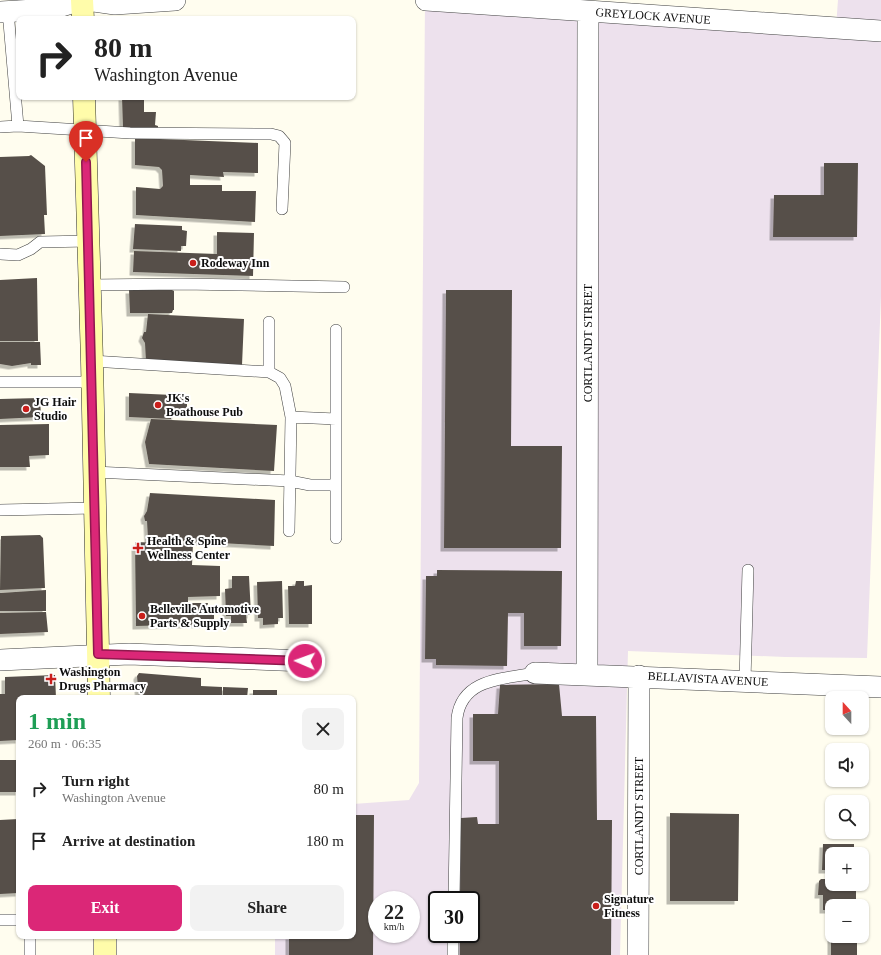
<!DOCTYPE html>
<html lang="en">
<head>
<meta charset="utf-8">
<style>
  :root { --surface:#fff; --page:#f2f2f2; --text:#222; --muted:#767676; --accent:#db2777 }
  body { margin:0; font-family:Georgia,serif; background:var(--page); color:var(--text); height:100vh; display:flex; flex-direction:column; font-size:15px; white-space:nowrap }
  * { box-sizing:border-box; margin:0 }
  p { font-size:13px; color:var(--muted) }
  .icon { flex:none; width:22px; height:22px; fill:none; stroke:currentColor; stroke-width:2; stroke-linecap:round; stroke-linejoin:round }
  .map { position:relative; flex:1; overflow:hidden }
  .drawer { position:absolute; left:16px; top:695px; width:340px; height:244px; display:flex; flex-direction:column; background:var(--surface); border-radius:8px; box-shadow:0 1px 3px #0004 }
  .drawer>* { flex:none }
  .top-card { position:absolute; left:16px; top:16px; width:340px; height:84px; border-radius:8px; box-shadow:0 1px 3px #0004; background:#fff; color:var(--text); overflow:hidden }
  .needle { width:26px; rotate:339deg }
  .buttons { position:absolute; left:825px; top:691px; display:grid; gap:8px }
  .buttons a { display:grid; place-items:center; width:44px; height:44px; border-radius:8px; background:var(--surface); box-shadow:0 1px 3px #0004; font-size:20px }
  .speed { position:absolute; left:368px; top:891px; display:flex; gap:8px; font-size:20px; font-weight:700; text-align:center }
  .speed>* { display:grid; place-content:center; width:52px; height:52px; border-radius:50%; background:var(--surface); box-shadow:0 1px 3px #0004; line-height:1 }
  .speed small { font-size:10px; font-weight:400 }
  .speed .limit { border:2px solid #111; border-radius:6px; background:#fff; color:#111 }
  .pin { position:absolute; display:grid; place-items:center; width:34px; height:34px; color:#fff; margin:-41px -17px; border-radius:50% 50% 50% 0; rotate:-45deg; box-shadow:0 0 4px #0007 }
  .pin .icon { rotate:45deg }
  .me { position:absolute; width:44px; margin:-22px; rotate:272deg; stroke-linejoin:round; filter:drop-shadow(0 0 3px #0008) }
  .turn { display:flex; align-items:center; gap:14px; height:84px; padding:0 12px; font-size:18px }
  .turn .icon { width:52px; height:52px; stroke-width:2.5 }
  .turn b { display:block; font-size:28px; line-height:34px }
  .round { display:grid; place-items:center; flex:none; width:42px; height:42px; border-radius:8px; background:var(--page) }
  .head { display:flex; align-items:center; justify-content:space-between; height:68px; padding:0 12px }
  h1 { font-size:24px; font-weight:600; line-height:30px; color:#1e9e55 }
  .cta { display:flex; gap:8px; margin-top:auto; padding:8px 12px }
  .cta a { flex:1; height:46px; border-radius:8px; background:var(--accent); color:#fff; font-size:16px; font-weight:600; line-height:46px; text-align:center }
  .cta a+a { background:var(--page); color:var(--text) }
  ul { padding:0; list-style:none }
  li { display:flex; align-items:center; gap:12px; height:52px; padding:0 12px }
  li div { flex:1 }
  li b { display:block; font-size:15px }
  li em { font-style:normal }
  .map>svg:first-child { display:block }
</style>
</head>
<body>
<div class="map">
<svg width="881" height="955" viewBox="0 0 881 955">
  <defs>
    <filter id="shadow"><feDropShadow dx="-3.5" dy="3.5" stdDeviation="0" flood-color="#0004"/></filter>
  </defs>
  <rect width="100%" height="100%" fill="#fffdef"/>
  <path fill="#ede1ed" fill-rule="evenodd" d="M425,0L836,27L838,0H881V296L867,658L785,657L628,651L620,955H275V936H353V804L409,800L419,783ZM377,900H411V934H377ZM437,900H471V934H437Z"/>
  <path fill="#575049" filter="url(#shadow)" d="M122,97H144V112H156L155,125L158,126V129L123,128Z
    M135,138L258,143V173L223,172L224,177L190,175V185H222V191H256L255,222L136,215V187L160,189L163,186L162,170L159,167L135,165Z
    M31,155L45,166L47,215H44L45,234L0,236V157L29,156Z
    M824,163H858L857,237H773L774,195H824Z
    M135,224L182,226V230L187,231L186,246H181V251L133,249Z
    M217,232L254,233L253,276L133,272L134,251L217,254Z
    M37,278L38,341H0V280Z
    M129,290H172L174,291V310H173L172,313H130Z
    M446,290H512L511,446H562L561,548H444Z
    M148,314L244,319L242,365L146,362L145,343L142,338L144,332H146Z
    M0,342H40L41,365H31V363L12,366L0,364Z
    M129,393L173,395L187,398V411L176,412L175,417H171V419L129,417Z
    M40,398L41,417L0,419V399Z
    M151,419L277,425L274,471L149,464L145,442Z
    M49,424V455L29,456L30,467H0V425Z
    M150,493L275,500L274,546L148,539L147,521H145L144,516L147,511Z
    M40,535L43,538L45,588L0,590L1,536Z
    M135,542L193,544L192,565L220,566V596L188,597V603H208L207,607L214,608V624L136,626Z
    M437,570L562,571L561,646H524V613H508L507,666L436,665V659H425L426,576H437Z
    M232,576H249L251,615H246L247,623H231V616H226L225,589L232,588Z
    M282,581L283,618H278V624L263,625V618H258L257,582Z
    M296,581H304V586L312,585V624H289L288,586H295Z
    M46,590V611H0V593Z
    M46,612L48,632L0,634V613Z
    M139,673L201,678V686L222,687V698H139L137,676Z
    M55,675L56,698H19V740L0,741V694H5V677Z
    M559,684L562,716H596L597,820H612L611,955H460V934H471V900H460L461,818L477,817L478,824H499V761H473V714H498L500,685Z
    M223,687L248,688L247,698H223Z
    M253,690H277V698H253Z
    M0,760H19V792H0Z
    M670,813L739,814L738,901H670Z
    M353,815H374L373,955H289V936H353Z
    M19,819V893L0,894V820Z
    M823,844H854V849L859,850V854H832V870H822Z
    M821,879H832V884H856V906H832V910H823V895H818L819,881Z
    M831,936H857V955H831Z"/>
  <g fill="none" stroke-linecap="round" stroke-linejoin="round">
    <defs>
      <path id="service" d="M8,11L18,126
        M0,127L18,126L130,133L271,134L279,136L285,143L282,209
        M0,254L18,255L31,249L40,242L88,241
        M89,285L182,284L344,287
        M269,322V372L280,378L285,386L291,417L289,531
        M92,361L269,372
        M0,382H92
        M291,417L336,419
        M94,472L290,481L310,485H336
        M0,510L95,508
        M336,538V330
        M745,681L748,570
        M454,900L457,718C462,678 504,679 535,673
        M0,920H19
        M30,936V955
        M453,955V934"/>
      <path id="minor" d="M87,0L115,4L175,0
        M426,0L881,31
        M0,12L52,9L81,0
        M0,660L129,654L305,661
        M535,673L881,687
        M587,674L588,12
        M638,955L639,676"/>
      <path id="secondary" d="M82,0L83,19
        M84,97L92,361L99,698
        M105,936V955"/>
    </defs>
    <use href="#service" stroke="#414141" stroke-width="12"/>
    <use href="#minor" stroke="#414141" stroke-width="22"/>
    <use href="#secondary" stroke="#303030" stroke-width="23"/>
    <use href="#service" stroke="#fff" stroke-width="11"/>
    <use href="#minor" stroke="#fff" stroke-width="21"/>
    <use href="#secondary" stroke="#fffcaa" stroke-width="22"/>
  </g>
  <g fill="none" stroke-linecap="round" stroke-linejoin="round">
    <defs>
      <path id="route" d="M86,162L98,654L305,661"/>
    </defs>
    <use href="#route" stroke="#8e194d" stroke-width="10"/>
    <use href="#route" stroke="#db2777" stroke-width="7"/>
  </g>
  <g fill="#c91f1b" stroke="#fff" stroke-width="1.5">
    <circle cx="193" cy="263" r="4"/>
    <circle cx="158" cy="405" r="4"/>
    <circle cx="26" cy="409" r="4"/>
    <path d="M136 542h4v4h4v4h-4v4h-4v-4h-4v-4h4z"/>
    <circle cx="142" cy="616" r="4"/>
    <path d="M49 673h4v4h4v4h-4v4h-4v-4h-4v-4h4z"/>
    <circle cx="596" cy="906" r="4"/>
  </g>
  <g text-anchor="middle" stroke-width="4" stroke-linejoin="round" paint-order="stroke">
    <g font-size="12" fill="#0e0e0e" stroke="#fff">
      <text transform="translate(653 16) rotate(4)" y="4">GREYLOCK AVENUE</text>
      <text transform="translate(588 343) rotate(-90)" y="4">CORTLANDT STREET</text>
      <text transform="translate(708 679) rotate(3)" y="4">BELLAVISTA AVENUE</text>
      <text transform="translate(639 816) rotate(-90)" y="4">CORTLANDT STREET</text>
    </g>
    <g font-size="12" font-weight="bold" fill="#0e0e0e" stroke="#fff" text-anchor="start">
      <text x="201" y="267">Rodeway Inn</text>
      <text x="166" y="402">JK's<tspan x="166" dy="14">Boathouse Pub</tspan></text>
      <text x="34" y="406">JG Hair<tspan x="34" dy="14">Studio</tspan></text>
      <text x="147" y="545">Health &amp; Spine<tspan x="147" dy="14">Wellness Center</tspan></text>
      <text x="150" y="613">Belleville Automotive<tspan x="150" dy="14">Parts &amp; Supply</tspan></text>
      <text x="59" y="676">Washington<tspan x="59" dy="14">Drugs Pharmacy</tspan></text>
      <text x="604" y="903">Signature<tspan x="604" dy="14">Fitness</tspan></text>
    </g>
  </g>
</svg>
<div class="buttons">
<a><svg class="needle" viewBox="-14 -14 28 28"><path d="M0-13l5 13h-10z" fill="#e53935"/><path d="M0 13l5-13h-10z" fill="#767676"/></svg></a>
<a><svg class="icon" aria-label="sound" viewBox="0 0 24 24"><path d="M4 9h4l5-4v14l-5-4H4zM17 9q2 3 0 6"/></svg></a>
<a><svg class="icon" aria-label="search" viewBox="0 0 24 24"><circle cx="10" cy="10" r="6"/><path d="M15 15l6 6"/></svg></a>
<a>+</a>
<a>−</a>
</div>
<div class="speed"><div>22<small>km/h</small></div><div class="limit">30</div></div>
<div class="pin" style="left:86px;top:162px;background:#d93025"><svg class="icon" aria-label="arrive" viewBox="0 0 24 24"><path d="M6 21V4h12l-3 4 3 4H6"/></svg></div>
<svg class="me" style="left:305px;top:661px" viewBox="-20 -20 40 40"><circle r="17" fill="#db2777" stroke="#fff" stroke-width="3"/><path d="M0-11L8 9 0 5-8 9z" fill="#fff"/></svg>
<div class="top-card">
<div class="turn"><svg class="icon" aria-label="right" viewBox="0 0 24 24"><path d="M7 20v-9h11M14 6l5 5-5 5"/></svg><div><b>80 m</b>Washington Avenue</div></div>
</div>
<section class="drawer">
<div class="head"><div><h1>1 min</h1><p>260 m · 06:35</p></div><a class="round"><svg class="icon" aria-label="close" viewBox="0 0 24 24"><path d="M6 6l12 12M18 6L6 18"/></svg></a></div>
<ul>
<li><svg class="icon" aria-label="right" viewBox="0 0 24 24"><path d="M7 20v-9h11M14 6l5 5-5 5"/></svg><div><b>Turn right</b><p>Washington Avenue</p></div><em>80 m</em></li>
<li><svg class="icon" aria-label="arrive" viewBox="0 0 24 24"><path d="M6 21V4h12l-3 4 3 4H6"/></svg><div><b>Arrive at destination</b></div><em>180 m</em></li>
</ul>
<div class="cta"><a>Exit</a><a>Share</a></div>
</section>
</div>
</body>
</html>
